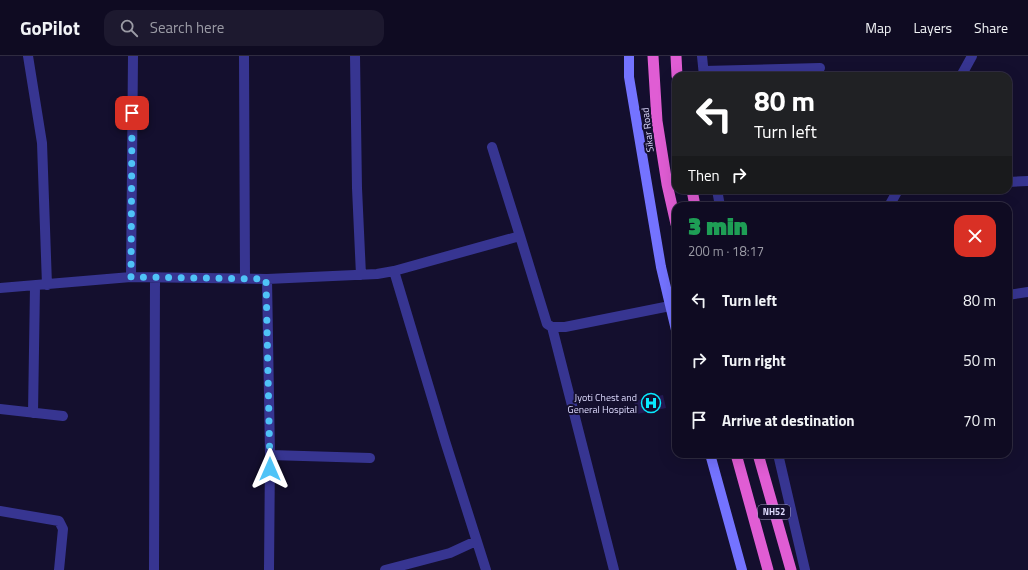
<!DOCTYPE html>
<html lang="en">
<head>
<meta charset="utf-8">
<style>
  :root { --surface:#0f0b22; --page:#1d192f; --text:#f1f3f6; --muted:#9b9ba5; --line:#2f2b40 }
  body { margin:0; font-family:"Titillium Web",sans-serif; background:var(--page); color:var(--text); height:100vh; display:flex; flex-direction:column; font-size:15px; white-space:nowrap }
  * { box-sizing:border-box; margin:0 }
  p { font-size:13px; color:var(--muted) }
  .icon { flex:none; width:22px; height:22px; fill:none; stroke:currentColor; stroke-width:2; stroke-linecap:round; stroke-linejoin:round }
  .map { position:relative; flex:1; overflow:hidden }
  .panel { position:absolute; left:672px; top:146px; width:340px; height:256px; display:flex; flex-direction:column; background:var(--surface); border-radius:12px; box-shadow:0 4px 16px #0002,0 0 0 1px var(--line) }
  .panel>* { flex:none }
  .guide { position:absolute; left:672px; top:16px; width:340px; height:122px; border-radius:12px; box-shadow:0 4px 16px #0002,0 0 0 1px var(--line); background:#202124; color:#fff; overflow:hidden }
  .pin { position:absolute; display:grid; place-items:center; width:34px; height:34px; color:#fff; margin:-17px; border-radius:8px; box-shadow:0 2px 6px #0006 }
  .me { position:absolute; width:44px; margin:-22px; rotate:0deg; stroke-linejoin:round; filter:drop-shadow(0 0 3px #0008) }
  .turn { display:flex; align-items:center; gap:14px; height:84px; padding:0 16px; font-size:18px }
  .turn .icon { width:52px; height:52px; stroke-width:2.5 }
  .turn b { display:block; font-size:28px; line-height:34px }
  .then { display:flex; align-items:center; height:38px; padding:0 16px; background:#0003; gap:8px; font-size:15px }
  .round { display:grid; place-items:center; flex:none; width:42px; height:42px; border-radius:12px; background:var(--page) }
  .headline { display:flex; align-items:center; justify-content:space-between; height:68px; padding:0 16px }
  h1 { font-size:24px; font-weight:800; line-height:30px; color:#1e9e55 }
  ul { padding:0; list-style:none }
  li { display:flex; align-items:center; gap:12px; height:60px; padding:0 16px }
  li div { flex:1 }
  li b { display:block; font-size:15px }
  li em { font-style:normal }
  header { display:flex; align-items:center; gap:24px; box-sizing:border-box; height:56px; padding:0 20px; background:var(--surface); border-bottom:1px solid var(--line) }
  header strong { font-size:19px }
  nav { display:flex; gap:22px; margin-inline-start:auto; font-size:14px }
  .search { width:280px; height:36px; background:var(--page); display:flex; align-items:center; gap:10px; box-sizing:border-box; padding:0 14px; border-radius:12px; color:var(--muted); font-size:15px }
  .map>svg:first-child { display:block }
</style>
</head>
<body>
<header>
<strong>GoPilot</strong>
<div class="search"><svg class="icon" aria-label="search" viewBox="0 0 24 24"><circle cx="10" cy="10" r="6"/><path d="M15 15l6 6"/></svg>Search here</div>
<nav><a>Map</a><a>Layers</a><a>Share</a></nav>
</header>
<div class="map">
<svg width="1028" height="514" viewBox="0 0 1028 514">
  <rect width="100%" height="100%" fill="#140f2e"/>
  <path fill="#231951" d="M663,339L666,352L637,358L634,345Z"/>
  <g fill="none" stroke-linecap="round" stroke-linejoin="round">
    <path stroke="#373591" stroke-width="10" d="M28,0L42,87L47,229
      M244,0L245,223
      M355,0L357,132L361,219
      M702,0L704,20
      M704,15L820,12
      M961,20L972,0
      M492,91L520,180
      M1008,126L1028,125
      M717,134L720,150
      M889,150L898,134
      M394,215L445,385L486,514
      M131,221L133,0
      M267,223L270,399L269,514
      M0,232L131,221L267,223L377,218L394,215L520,180L547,268L552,271H565L670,250
      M1008,239L1028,236
      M552,271L614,514
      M0,353L63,360
      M33,357L35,230
      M778,398L805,514
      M270,399L370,402
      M0,455L59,465L63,473L59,514
      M154,514L155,222
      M385,514L450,497L476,485"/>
    <path stroke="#7473ff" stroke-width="10" d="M629,0V21L661,211L676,274
      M710,398L742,514"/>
    <path stroke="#e05dd4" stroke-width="11" d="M653,0L657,65L667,128L676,168
      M676,0L677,20
      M692,134L695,150
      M736,398L768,514
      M758,398L791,514"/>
  </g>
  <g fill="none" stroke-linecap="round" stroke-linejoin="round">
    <path stroke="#4fc3f7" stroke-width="7" stroke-dasharray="0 12.6" d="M132,57L131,221L266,223L270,413"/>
  </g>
  <defs>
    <symbol id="hospital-ring" viewBox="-11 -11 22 22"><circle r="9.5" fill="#140f2e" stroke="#08eaff" stroke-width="1.5"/><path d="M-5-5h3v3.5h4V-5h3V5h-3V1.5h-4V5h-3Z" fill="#08eaff"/></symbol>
  </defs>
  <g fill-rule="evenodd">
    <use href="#hospital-ring" x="640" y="336" width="22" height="22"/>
  </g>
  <g text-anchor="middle" stroke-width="4" stroke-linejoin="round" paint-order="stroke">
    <rect fill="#140f2e" stroke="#a29ec0" stroke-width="1" x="758" y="449" width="32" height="14" rx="3"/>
    <g font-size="9" font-weight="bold" fill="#dfdcff">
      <text x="774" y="459">NH52</text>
    </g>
    <g font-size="10" fill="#dfdcff" stroke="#140f2e">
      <text transform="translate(647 74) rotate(-97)" y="4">Sikar Road</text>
    </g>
    <g font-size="10" fill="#dfdcff" stroke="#140f2e" text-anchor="end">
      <text x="637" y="345">Jyoti Chest and<tspan x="637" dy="12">General Hospital</tspan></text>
    </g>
  </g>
</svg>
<div class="pin" style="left:132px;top:57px;background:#d93025"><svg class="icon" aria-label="arrive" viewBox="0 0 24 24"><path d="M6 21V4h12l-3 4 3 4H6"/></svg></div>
<svg class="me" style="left:270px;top:413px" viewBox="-20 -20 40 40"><path d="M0-17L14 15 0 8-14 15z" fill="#4fc3f7" stroke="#fff" stroke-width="4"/></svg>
<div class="guide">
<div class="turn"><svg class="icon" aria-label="left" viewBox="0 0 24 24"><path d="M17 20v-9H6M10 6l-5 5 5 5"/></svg><div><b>80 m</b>Turn left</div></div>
<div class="then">Then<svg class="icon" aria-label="right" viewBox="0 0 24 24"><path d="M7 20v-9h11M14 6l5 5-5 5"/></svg></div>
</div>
<section class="panel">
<div class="headline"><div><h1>3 min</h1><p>200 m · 18:17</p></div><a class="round" style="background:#d93025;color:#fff"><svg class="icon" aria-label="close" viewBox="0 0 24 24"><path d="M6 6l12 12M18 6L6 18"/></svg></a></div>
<ul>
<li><svg class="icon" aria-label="left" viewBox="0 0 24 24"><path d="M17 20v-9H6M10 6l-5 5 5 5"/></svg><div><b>Turn left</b></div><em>80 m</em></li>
<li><svg class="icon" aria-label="right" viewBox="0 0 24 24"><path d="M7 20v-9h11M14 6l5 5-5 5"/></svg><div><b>Turn right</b></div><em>50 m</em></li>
<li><svg class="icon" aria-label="arrive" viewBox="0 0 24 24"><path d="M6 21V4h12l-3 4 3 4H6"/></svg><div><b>Arrive at destination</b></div><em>70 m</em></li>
</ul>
</section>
</div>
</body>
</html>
